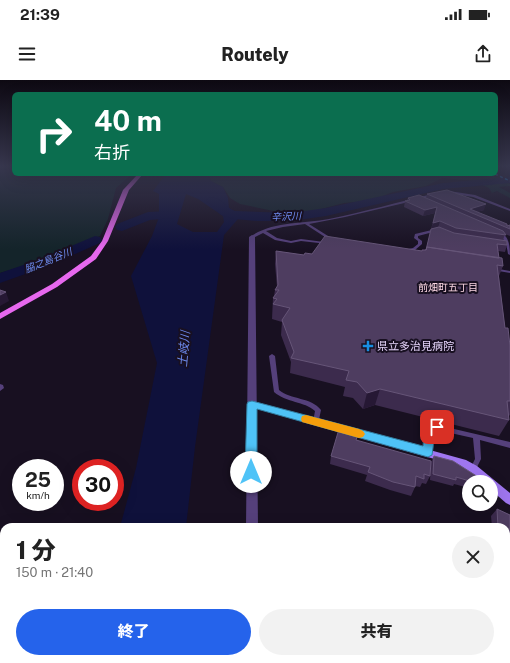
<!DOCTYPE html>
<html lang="ja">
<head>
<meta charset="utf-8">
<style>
  :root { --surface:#fff; --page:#f2f2f2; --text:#222; --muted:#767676; --accent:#2563eb }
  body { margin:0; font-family:"Public Sans","Noto Sans JP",sans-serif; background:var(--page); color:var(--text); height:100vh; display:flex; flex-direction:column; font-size:15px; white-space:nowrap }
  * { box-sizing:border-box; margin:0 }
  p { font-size:13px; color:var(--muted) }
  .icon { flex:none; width:22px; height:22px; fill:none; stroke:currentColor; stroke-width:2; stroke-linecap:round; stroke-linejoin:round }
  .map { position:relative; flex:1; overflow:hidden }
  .panel { position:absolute; left:0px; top:443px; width:510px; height:140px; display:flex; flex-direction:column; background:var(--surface); border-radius:12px 12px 0 0; box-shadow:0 4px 16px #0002 }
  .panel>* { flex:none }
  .guide { position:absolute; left:12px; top:12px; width:486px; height:84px; border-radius:6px; box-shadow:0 4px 16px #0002; background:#0b6e4f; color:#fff; overflow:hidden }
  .fabs { position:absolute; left:462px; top:395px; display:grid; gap:8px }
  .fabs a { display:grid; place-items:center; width:36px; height:36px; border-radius:50%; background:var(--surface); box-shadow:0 4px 16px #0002; font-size:20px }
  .speed { position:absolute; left:12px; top:379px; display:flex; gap:8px; font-size:20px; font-weight:700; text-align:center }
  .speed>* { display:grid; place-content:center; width:52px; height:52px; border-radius:50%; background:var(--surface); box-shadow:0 4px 16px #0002; line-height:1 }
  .speed small { font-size:10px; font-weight:400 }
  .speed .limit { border:6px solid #d22; background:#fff; color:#111 }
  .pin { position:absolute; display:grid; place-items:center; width:34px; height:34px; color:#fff; margin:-17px; border-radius:8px; box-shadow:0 2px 6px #0006 }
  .me { position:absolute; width:44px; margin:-22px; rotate:0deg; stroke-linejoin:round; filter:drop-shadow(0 0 3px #0008) }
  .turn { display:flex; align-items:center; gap:14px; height:84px; padding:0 16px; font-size:18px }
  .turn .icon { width:52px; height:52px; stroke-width:2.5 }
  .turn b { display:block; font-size:28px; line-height:34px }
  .round { display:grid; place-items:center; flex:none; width:42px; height:42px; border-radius:21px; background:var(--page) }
  .summary { display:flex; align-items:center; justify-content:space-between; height:68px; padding:0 16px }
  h1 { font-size:24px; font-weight:800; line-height:30px }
  .cta { display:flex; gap:8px; margin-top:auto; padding:8px 16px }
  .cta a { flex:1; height:46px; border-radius:24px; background:var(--accent); color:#fff; font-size:16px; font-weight:800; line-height:46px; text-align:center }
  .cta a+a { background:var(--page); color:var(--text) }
  .status { display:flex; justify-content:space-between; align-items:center; height:28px; padding:0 20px; background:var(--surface); direction:ltr }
  .status svg { height:11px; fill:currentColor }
  header { display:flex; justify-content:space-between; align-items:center; height:52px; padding:0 16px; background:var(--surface); font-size:18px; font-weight:800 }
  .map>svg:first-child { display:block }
</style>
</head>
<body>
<div class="status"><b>21:39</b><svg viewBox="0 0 49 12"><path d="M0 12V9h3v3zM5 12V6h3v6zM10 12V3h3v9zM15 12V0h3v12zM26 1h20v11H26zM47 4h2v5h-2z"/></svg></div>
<header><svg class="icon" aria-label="menu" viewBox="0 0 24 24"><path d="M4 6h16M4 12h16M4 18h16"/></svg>Routely<svg class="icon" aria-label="share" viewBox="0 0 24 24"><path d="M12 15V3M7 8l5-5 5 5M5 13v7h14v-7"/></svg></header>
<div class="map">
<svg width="510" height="583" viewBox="0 0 510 583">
  <rect width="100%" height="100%" fill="#181021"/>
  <path fill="#14242a" d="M0,87H14V94H132L116,108L108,139L100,156L56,176L0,193Z
    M208,94H489L510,104V106L499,107L510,113V118L497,111L492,113L489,108L474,101L442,98L426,106L393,112L380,117L366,121L344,123L310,132L283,133L240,124L230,118L223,107L211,101Z"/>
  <path fill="#0f113b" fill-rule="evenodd" d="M166,94H208L211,101L223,107L228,118L229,128L236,134L238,139L224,155L195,367L186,447H120L136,388L157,283L131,196L152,156L159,137V114L153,111ZM186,114L198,119L223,136L224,142L217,152H193L177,144Z
    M68,579H173L172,583H66Z"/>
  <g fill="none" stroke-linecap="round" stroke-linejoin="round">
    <path stroke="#0f113b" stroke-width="2" d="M510,93V95"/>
    <path fill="#0f113b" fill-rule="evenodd" d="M510,97V103L443,109L326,136L291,141H257L234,139L221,135L213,126L206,121L208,118C221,115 225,128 235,131L291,133L326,128L443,103Z
      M170,131L174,132L176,135L174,138L150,140L122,151L117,150L115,147L117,144L148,132Z
      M95,156L100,157L102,160L100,163L48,186L0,203V193L38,180Z"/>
    <path fill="#55407b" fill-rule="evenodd" d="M449,111L475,115L510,129V131L473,117L448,113Z
      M433,114L434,115V116L345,137L309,144L328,156V162L330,163L328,164L301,161L291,163L275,160L263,153L253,158L250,157C272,141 303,144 329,139C364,132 398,122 433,114ZM305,144L325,157L324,162L301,159L291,161L277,158L266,151L283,147Z
      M436,149H437V151L418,156V158L422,161V164L415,170L402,172L400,171L413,168L418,164V161L414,158L415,154Z
      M498,152C509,154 510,166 510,175L508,174C507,166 505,159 498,154Z
      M493,188L510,191V193L493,190Z
      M272,274L275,276L279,310C291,320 311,317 321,330L318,344H314L313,342L315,331C304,321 287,323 274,312L269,276Z
      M437,345L510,362V368L480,360L481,379L475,391L473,392L471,391L470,389L475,379L473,358L437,350L434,351L433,353L431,372L430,374L428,375L426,374L425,372L427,353L430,347Z"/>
    <path fill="#55407b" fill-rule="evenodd" d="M252,155L255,157L258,447H246L249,157Z
      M0,304L3,305L4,308L0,311Z
      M248,579H262V583H248Z"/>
    <path fill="#9f76f0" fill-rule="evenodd" d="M252,321L466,380L477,386L510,413V425L506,423L491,410V402H481L469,392L459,386L249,326L248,324L249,322Z"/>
    <path fill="#e668ee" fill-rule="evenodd" d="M138,94H143L129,110L108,161L96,179L57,207L0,239V233L52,204L91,176L102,161L123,110Z"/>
    <path stroke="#198ee1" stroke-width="1.5" stroke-dasharray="3 2.5" stroke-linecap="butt" d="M495,94L510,101"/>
  </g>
  <path fill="#3c2b4d" d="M427,114L484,130L477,132L507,146L510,145V156L505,154L503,160L507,165L505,172L498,171L499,178L503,186L499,196L505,248L510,266V335L509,336V340L499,356L375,325L363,329L353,318L343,316L345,307L290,293L291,282L281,255L282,242L272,239L273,218L274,216L275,210L277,207L275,184L276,171L304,175L312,174L422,171L426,170L435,133L423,136L404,127L405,121L407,120L408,118H426Z
    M356,360L430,396L426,404L422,403L420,407L415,406V407L411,416L390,410L365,401L367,395L330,384L331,376Z
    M434,376L486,402H469V408L454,404L453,406L430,400L431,382Z
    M497,429L510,435V502L507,505L506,504V488L507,487H506V447H492L491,436Z
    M380,579H488L489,583H381L379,582Z"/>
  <path fill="#261834" d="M486,124L484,130L473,133L470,129Z
    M437,127L435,133L423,136L425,130Z
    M440,141L438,148L431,149L433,143Z
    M6,212L9,221L0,226V215Z
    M380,309L375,325L363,329L367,313Z"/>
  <path fill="#4e3d60" stroke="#665578" d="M447,110L486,124L470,129L507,144V146L510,145V149L427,114Z
    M419,115L503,151L506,155L456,148L440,141L433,143L437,127L425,130L405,121L410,120L408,118Z
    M439,147L454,153L507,161V165L497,164L499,178H498L427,167L426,170L431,149Z
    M325,156L422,171V170H426L427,167L502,178L503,186L497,185L505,248H508L510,266V321H507L509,340L380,309L367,313L357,302L346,300L349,291L291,278L294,272L282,240L290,228L273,224L277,219L273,218L279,210H275L278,205L276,171L304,175L305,173L312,174Z
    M0,210L6,212L0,215Z
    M339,349L358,354L356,360L431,381L430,396L424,394V399L416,396L415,407L393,402L368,392L370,387L331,376Z
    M434,376L453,381L486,402H473L456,397V400L433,394Z
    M497,429L510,435V478L506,476V447H498Z
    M510,486V495L506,492Z
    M388,579H488L489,580V583H412L405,579L404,583H395Z"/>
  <linearGradient id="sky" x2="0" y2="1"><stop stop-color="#0d0912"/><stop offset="0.51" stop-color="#37374e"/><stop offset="1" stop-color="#37374e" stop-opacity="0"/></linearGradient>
  <rect width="510" height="169" fill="url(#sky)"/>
  <path fill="#4fc3f7" stroke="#337fa1" d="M252,321L423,366L424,353L429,346L437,343L441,344L442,347L435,354L432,375L428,377L257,329V392L255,396L251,397L247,396L245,392L247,324L248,322Z"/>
  <path fill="#f59e0b" d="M306,335L359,349L363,351L365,354L363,357L359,358L302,342L301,339L302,336Z"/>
  <path fill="#198ee1" stroke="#181021" stroke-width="1.5" d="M366 260h4v4h4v4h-4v4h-4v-4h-4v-4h4z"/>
  <g text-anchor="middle" stroke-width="4" stroke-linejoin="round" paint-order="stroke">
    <g font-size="10" font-style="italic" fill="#6e8bef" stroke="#181021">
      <text transform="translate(286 136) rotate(-2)" y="4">辛沢川</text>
      <text transform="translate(48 180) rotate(-22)" y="4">脇之島谷川</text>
    </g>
    <g font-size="10" fill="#fad6e2" stroke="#181021">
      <text x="448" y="211">前畑町五丁目</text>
    </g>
    <g font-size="11" fill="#e5d4fa" stroke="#181021" text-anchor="start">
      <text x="377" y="270">県立多治見病院</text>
    </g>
    <g font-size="12" font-style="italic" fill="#6e8bef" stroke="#181021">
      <text transform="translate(184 269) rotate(-85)" y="4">土岐川</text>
    </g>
  </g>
</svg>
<div class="fabs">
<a><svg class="icon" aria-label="search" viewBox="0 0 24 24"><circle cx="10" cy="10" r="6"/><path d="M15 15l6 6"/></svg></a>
</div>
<div class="speed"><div>25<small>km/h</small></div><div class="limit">30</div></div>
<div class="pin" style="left:437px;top:347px;background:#d93025"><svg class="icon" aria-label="arrive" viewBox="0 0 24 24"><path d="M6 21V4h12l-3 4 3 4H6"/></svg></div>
<svg class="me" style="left:251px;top:392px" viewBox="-20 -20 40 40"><circle r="19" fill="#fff"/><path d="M0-13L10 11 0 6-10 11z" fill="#4fc3f7"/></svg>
<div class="guide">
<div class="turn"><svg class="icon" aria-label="right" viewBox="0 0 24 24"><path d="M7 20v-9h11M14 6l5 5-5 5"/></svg><div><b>40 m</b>右折</div></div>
</div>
<section class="panel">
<div class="summary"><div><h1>1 分</h1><p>150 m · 21:40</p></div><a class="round"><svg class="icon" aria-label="close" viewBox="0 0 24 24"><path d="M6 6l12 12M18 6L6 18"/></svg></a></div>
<div class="cta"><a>終了</a><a>共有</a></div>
</section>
</div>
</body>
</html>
